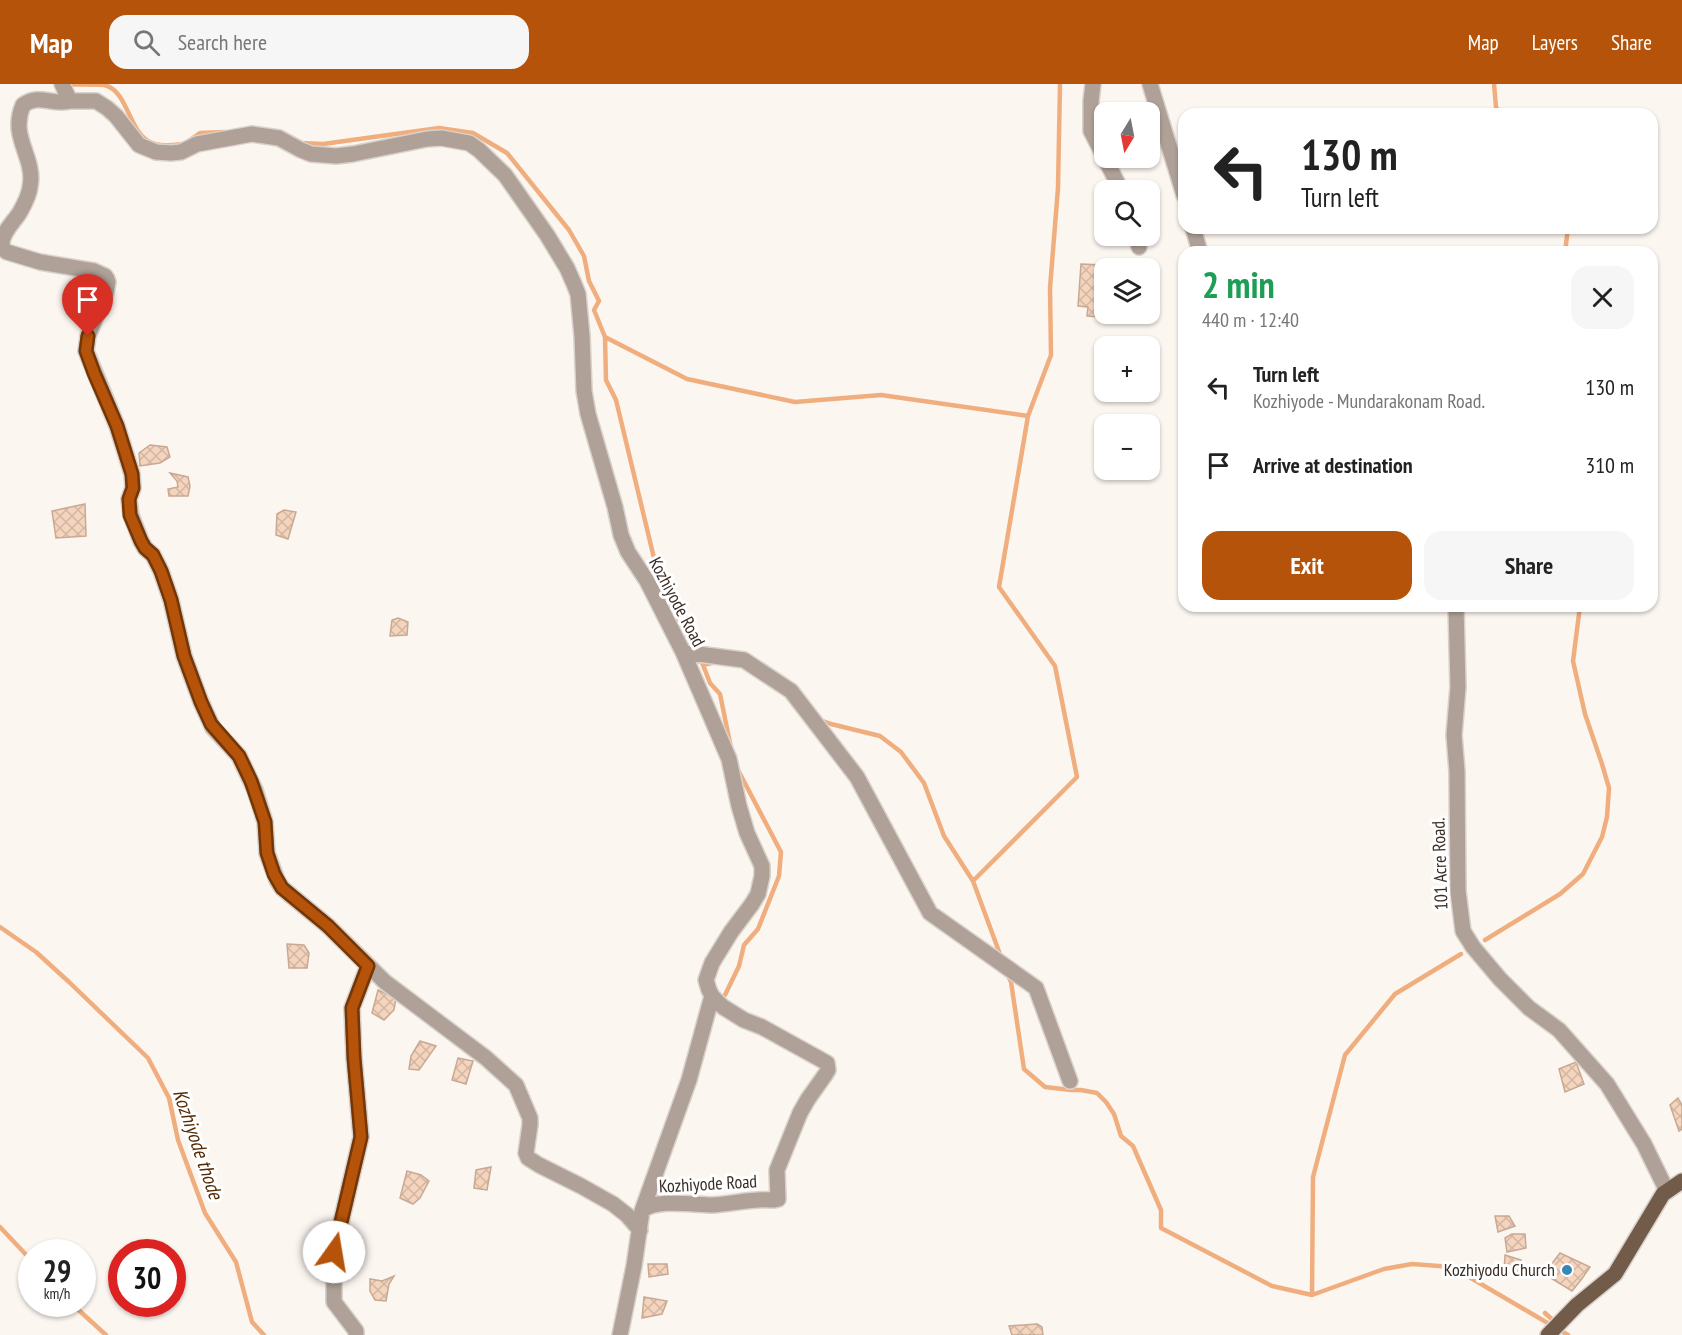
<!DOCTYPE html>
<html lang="en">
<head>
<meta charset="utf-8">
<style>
  :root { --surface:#fff; --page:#f6f6f6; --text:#222; --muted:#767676; --accent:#b45309 }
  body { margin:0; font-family:"PT Sans Narrow",sans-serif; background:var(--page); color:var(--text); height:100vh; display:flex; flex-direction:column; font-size:22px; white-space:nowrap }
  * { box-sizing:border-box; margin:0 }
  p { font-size:20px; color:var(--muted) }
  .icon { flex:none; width:33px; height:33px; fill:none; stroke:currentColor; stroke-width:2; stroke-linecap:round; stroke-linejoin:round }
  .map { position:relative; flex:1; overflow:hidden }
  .details { position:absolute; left:1178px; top:162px; width:480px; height:366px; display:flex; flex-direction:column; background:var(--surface); border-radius:18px; box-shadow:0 2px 4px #0004 }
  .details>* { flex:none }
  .top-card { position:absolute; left:1178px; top:24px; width:480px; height:126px; border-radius:18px; box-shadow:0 2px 4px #0004; background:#fff; color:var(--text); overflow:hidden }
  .needle { width:39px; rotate:190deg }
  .controls { position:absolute; left:1094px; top:18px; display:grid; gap:12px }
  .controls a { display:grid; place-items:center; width:66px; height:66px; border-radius:12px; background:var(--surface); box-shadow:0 2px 4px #0004; font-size:30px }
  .speed { position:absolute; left:18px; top:1155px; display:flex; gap:12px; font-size:30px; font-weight:700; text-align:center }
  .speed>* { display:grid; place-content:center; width:78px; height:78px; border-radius:50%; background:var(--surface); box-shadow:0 2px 4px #0004; line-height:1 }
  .speed small { font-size:15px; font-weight:400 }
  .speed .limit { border:9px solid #d22; background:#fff; color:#111 }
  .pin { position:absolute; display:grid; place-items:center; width:51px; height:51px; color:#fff; margin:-62px -26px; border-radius:50% 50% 50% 0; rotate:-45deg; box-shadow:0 0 6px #0007 }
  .pin .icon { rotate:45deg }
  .me { position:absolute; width:66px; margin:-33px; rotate:13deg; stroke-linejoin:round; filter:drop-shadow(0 0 4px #0008) }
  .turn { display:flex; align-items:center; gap:21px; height:126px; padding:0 24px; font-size:27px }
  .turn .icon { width:78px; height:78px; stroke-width:2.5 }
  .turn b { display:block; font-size:42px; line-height:51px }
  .round { display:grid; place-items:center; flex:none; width:63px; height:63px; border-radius:18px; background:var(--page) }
  .summary { display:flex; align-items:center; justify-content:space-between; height:102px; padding:0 24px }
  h1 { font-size:36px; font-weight:700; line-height:45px; color:#1e9e55 }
  .cta { display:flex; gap:12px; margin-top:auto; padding:12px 24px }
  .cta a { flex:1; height:69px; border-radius:18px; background:var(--accent); color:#fff; font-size:24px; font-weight:700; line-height:69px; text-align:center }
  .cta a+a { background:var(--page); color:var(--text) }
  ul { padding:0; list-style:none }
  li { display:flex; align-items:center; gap:18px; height:78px; padding:0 24px }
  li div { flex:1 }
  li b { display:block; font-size:22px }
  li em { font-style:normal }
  header { display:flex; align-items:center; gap:36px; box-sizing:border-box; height:84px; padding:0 30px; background:var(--accent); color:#fff }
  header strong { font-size:28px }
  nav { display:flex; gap:33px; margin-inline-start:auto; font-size:21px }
  .search { width:420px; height:54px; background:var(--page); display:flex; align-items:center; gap:15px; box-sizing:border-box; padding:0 21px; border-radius:18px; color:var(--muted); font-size:22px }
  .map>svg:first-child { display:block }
</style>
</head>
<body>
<header>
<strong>Map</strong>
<div class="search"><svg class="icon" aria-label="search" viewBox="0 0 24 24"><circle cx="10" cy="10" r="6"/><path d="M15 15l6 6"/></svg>Search here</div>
<nav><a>Map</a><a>Layers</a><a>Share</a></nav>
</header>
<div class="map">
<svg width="1682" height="1251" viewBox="0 0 1682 1251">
  <defs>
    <pattern id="building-cross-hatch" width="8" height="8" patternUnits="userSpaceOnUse" patternTransform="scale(1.5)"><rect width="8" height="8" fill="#f5d4bd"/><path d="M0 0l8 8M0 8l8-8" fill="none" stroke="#d3b6a2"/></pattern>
  </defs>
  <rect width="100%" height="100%" fill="#fcf6f1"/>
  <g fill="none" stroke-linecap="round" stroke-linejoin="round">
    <path stroke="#f0ae7e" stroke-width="4.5" d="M66,0C77,1 93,0 104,1C128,6 128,47 150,58C160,63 173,61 183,60
      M1494,0L1496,23L1500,30
      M190,56L200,49L225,48
      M300,59L323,60L439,44L473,49L507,69L569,146L584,172L589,197L599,217L594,226L605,253L606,296L616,316L654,474L665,497L671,531L684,545L695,565
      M1565,168L1568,144
      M605,253L687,295L795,318L881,311L1028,332L999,503L1055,582L1077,693L973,797
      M1028,332L1051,271L1050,204L1058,104L1060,0
      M699,573L703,581L716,578
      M703,581L710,599L720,610L731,664
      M820,636L831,640L880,652L901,668L924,699L944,752L973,797L1001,873
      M0,843L36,868L69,898L148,974L169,1014L178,1056L205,1129L236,1178L252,1238L264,1251
      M1485,856L1560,810L1583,790L1602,753L1607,733L1609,704L1602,680L1585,630L1573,577L1580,522
      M1007,889L1011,898L1024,985L1045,1003L1071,1006H1081L1097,1009L1106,1018L1114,1030L1121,1052L1133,1062L1161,1126V1144L1272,1202L1312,1211L1384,1185L1412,1180L1452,1183L1568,1251
      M725,911L739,882L744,861L758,845L779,792L781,768L738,686
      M0,1143L32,1177
      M1312,1211L1313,1093L1345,971L1395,910L1461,870
      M72,1220L106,1251
      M1545,1229L1556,1239"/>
  </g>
  <path fill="url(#building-cross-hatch)" stroke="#c8a993" stroke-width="1.5" d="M1081,180L1104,181L1100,233L1087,232L1088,223L1078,222Z
    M150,361L167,363L170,373L160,379L140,382L139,369Z
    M170,389L188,393L190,402L188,412H169L168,405L178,403L177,397Z
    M85,420L86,452L56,454L52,427Z
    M284,426L296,428L288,455L276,451L277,430Z
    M398,534L408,538L407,551L390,552L392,536Z
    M287,860L304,861L309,869L307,884H289Z
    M378,906L396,914L394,926L384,936L372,929Z
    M420,957L436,962L419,986L409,985L411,972Z
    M458,974L473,977L466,1000L452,996Z
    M1576,978L1584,1000L1565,1008L1559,985Z
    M1678,1014L1682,1021V1045L1679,1047L1670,1021Z
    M491,1083L487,1106L474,1104L476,1086Z
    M407,1087L421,1091L429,1097L420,1114L413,1120L400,1114Z
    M1495,1132H1509L1515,1142L1498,1148Z
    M1512,1150H1525L1526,1164L1507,1168L1505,1154Z
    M1560,1169L1590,1183L1581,1196L1572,1207L1544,1190Z
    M1505,1171L1521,1176V1187L1504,1190Z
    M648,1180H667L668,1190L649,1193Z
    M394,1192L389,1200L386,1217L375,1216L370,1207V1195L382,1197Z
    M644,1213L667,1217L662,1230L642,1234Z
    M1037,1240L1042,1243L1043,1251H1012L1009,1242Z"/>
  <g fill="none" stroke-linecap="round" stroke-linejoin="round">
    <defs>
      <path id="minor" d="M62,0L70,17H96L107,24L116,32L139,61L156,68L171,69L181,68L197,60L252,50L279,54L301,66L311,70L336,72L353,70L427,55L441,54L469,59L479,66L505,91L547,151L567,184L574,200L578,210L582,252L584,307L588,330L615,423L621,451L628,468L647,497L683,568L708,626L729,675L739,722L747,749L762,782V792L758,810L752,820L731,848L712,879L706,896L709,906L712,912L723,923L744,936L762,943L827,979L828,986L825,991L808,1015L800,1029L777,1086L778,1115L774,1116C753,1114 733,1120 712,1121C695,1121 655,1114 642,1127L634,1182L620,1251
        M1093,0L1091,17V47L1121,106
        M1150,0L1184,111
        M70,17C52,22 40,9 23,21C9,54 36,73 30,103C29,111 24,121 20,128C14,138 1,149 2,161C3,165 4,166 7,168L40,178L94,187L105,192L107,195L108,198L106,208L88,252L86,267L117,342L132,390L133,404L129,415L131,431L141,457L145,464L153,471L161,487L171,516L184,572L201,618L213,644L239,672L255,706L265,738L267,769L277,796L282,804L328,842L385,898L486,974L516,1001L530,1034V1041L526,1069L528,1074L539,1081L581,1102L613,1120L627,1131L640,1146
        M1193,144L1200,168
        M1136,152L1139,163
        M1456,522L1458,603L1454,651L1457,687L1458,807L1463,847L1473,863L1500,895L1529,924L1559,946L1607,1000L1644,1060L1667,1107
        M683,568L744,576L791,607L857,693L930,829L1036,904L1070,997
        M642,1127L689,996L712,912
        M356,1251V1247L334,1218V1168L361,1053L354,974L352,924L368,882"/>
      <path id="major" d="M1548,1251L1577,1221L1615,1190L1663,1110L1682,1097"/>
    </defs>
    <use href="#minor" stroke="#d9d2cc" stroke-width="18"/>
    <use href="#major" stroke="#d9d2cc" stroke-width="18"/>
    <use href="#minor" stroke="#afa197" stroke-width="15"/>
    <use href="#major" stroke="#735b4a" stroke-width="15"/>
  </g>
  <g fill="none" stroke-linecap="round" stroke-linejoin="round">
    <defs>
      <path id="route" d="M88,252L86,267L94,289L117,342L132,390L133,404L129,415L130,431L141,457L145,464L153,471L161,487L171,516L184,572L201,618L211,640L239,672L251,697L265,738L267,769L274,790L282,804L328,842L368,882L352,924L354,974L361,1053L334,1168"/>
    </defs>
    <use href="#route" stroke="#753606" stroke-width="15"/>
    <use href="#route" stroke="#b45309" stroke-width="10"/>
  </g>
  <circle fill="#3388b8" stroke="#fff" stroke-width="2" cx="1567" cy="1186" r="6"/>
  <g text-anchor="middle" stroke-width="6" stroke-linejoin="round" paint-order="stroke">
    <g font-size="18" fill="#3a2d25" stroke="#fff">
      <text transform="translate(677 518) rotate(62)" y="6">Kozhiyode Road</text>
      <text transform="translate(1440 780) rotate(-92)" y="6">101 Acre Road.</text>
      <text transform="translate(708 1100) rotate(-3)" y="6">Kozhiyode Road</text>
    </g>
    <g font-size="18" fill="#3a2d25" stroke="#fff" text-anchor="end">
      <text x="1555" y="1192">Kozhiyodu Church</text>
    </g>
    <g font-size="20" font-style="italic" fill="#542a03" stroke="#fff">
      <text transform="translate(198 1060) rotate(71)" y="7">Kozhiyode thode</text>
    </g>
  </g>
</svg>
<div class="controls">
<a><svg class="needle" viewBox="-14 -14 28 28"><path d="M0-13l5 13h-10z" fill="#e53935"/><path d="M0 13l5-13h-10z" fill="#767676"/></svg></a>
<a><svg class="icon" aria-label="search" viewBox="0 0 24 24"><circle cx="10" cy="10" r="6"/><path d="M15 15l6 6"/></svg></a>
<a><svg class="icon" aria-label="layers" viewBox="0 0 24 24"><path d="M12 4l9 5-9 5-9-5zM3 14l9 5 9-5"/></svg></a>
<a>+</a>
<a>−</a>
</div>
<div class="speed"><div>29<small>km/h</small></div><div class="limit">30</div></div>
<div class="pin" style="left:88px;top:252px;background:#d93025"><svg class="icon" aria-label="arrive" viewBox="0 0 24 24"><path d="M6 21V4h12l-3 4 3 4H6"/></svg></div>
<svg class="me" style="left:334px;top:1168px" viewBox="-20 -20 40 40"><circle r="19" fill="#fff"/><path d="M0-13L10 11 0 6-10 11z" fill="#b45309"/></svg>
<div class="top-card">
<div class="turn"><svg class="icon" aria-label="left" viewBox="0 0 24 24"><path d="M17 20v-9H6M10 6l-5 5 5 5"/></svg><div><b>130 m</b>Turn left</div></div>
</div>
<section class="details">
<div class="summary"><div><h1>2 min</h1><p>440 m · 12:40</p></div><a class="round"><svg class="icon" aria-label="close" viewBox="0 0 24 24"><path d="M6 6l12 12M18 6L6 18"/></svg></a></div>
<ul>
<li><svg class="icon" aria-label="left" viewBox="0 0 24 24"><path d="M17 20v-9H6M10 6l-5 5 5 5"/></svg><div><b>Turn left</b><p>Kozhiyode - Mundarakonam Road.</p></div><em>130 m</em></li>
<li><svg class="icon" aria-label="arrive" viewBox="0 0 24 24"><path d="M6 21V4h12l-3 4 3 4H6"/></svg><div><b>Arrive at destination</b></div><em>310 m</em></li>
</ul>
<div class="cta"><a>Exit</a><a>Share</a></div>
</section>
</div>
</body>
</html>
